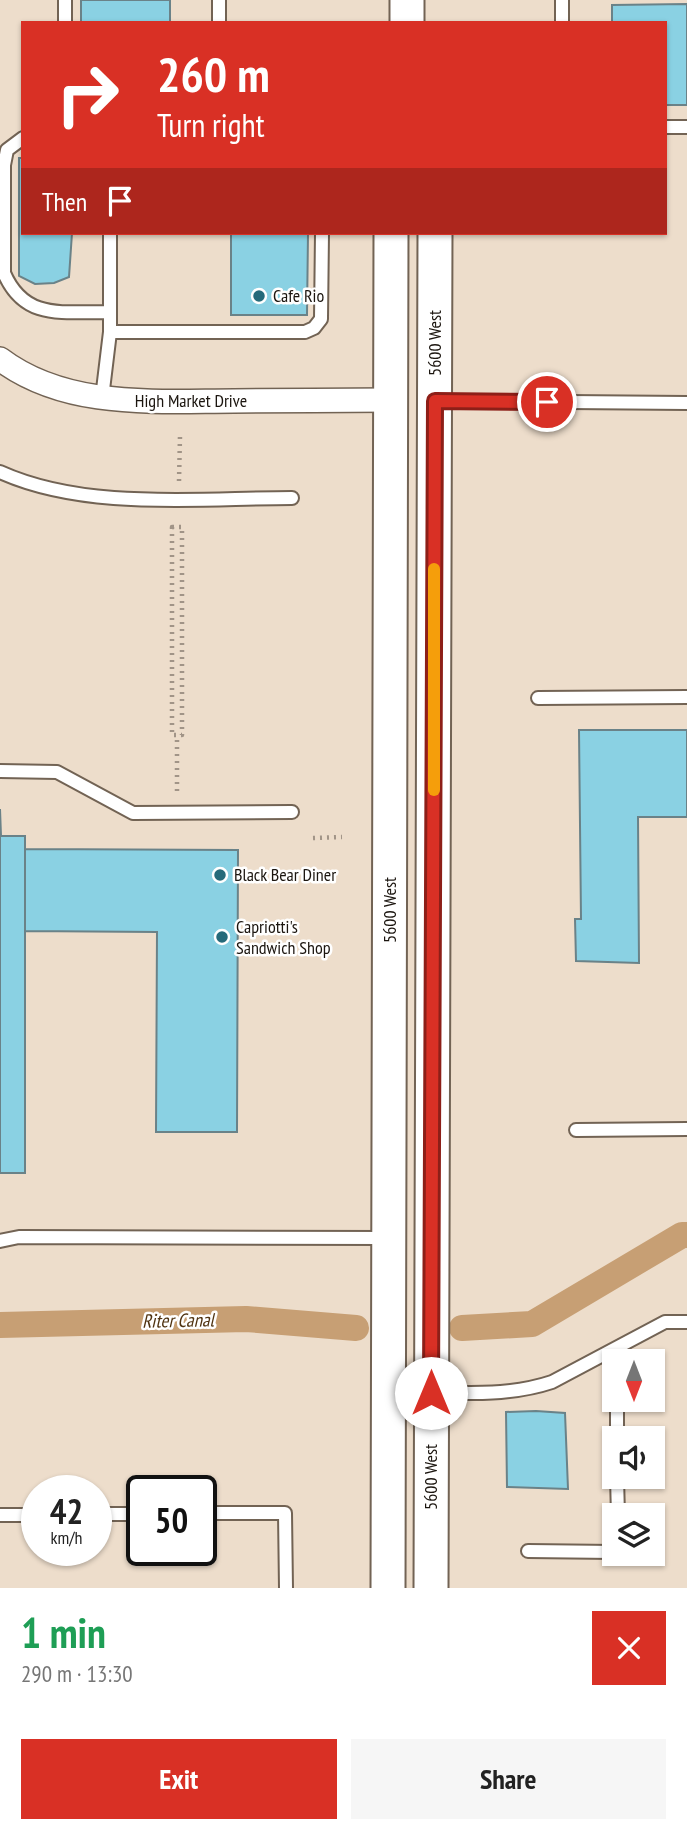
<!DOCTYPE html>
<html lang="en">
<head>
<meta charset="utf-8">
<style>
  :root { --surface:#fff; --page:#f6f6f6; --text:#222; --muted:#767676; --accent:#d93025 }
  body { margin:0; font-family:"PT Sans Narrow",sans-serif; background:var(--page); color:var(--text); height:100vh; display:flex; flex-direction:column; font-size:26px; white-space:nowrap }
  * { box-sizing:border-box; margin:0 }
  p { font-size:23px; color:var(--muted) }
  .icon { flex:none; width:38px; height:38px; fill:none; stroke:currentColor; stroke-width:2; stroke-linecap:round; stroke-linejoin:round }
  .map { position:relative; height:1588px; overflow:hidden }
  .side { display:flex; flex-direction:column; background:var(--surface); flex:1 }
  .side>* { flex:none }
  .hud { position:absolute; left:21px; top:21px; width:646px; height:214px; border-radius:0px; box-shadow:0 2px 5px #0004; background:#d93025; color:#fff; overflow:hidden }
  .needle { width:46px; rotate:180deg }
  .tools { position:absolute; left:602px; top:1349px; display:grid; gap:14px }
  .tools a { display:grid; place-items:center; width:63px; height:63px; border-radius:0px; background:var(--surface); box-shadow:0 2px 5px #0004; font-size:35px }
  .speed { position:absolute; left:21px; top:1475px; display:flex; gap:14px; font-size:35px; font-weight:700; text-align:center }
  .speed>* { display:grid; place-content:center; width:91px; height:91px; border-radius:50%; background:var(--surface); box-shadow:0 2px 5px #0004; line-height:1 }
  .speed small { font-size:18px; font-weight:400 }
  .speed .limit { border:4px solid #111; border-radius:10px; background:#fff; color:#111 }
  .pin { position:absolute; display:grid; place-items:center; width:60px; height:60px; color:#fff; margin:-30px; border:4px solid #fff; border-radius:50%; box-shadow:0 2px 7px #0007 }
  .me { position:absolute; width:77px; margin:-38px; rotate:0deg; stroke-linejoin:round; filter:drop-shadow(0 0 5px #0008) }
  .turn { display:flex; align-items:center; gap:24px; height:147px; padding:0 21px; font-size:32px }
  .turn .icon { width:91px; height:91px; stroke-width:2.5 }
  .turn b { display:block; font-size:49px; line-height:60px }
  .then { display:flex; align-items:center; height:66px; padding:0 21px; background:#0003; gap:14px; font-size:26px }
  .round { display:grid; place-items:center; flex:none; width:74px; height:74px; border-radius:0px; background:var(--page) }
  .summary { display:flex; align-items:center; justify-content:space-between; height:119px; padding:0 21px }
  h1 { font-size:42px; font-weight:800; line-height:52px; color:#1e9e55 }
  .action { display:flex; gap:14px; margin-top:auto; padding:14px 21px }
  .action a { flex:1; height:80px; border-radius:0px; background:var(--accent); color:#fff; font-size:28px; font-weight:800; line-height:80px; text-align:center }
  .action a+a { background:var(--page); color:var(--text) }
  .map>svg:first-child { display:block }
</style>
</head>
<body>
<div class="map">
<svg width="687" height="1588" viewBox="0 0 687 1588">
  <rect width="100%" height="100%" fill="#edddcb"/>
  <g fill="none" stroke-linecap="round" stroke-linejoin="round">
    <path stroke="#c79f74" stroke-width="26" d="M0,1325L246,1319L356,1328
      M462,1328L532,1324L682,1235H687"/>
  </g>
  <path fill="#8ad1e3" stroke="#6a8288" stroke-width="2" d="M81,0H170V23H81Z
    M687,4V105H665V23H612V5Z
    M19,158H23V233H72L69,277L54,283L35,284L19,276Z
    M231,233H308L307,315H231Z
    M579,730H687V817H638L639,963L576,961L575,919H581Z
    M0,809L1,836H25V1173H0Z
    M25,849L238,850L237,1132H156L157,932L25,931Z
    M536,1411L565,1413L568,1489L507,1487L506,1412Z"/>
  <g fill="none" stroke-linecap="round" stroke-linejoin="round">
    <defs>
      <path id="lane" d="M65,0V23
        M219,0V23
        M562,23V0
        M665,127H687
        M23,138L7,150L4,165V273C25,322 65,311 110,312
        M110,332H305L314,328L321,319L322,233
        M102,398L110,332V233
        M435,401L687,403
        M0,472C86,511 199,498 292,498
        M538,698L687,697
        M0,771L57,772L133,813L292,812
        M576,1130L687,1129
        M0,1241L19,1237L389,1238
        M434,1393C475,1393 513,1395 552,1382L665,1322H687
        M617,1400V1438
        M617,1477L618,1516
        M201,1513H285L286,1588
        M96,1514H142
        M0,1515H37
        M528,1551L614,1552"/>
      <path id="street" d="M0,359C66,409 156,401 234,401C286,401 339,400 391,400"/>
      <path id="secondary" d="M407,23V0
        M388,1588L391,233
        M431,1588L435,233"/>
    </defs>
    <use href="#lane" stroke="#726354" stroke-width="16"/>
    <use href="#street" stroke="#726354" stroke-width="26"/>
    <use href="#secondary" stroke="#726354" stroke-width="37"/>
    <path stroke="#a19487" stroke-width="4.5" stroke-dasharray="2 5" stroke-linecap="butt" d="M179,481L180,436
      M172,527H182V735H172Z
      M177,791V735
      M313,838L342,837"/>
    <use href="#lane" stroke="#fff" stroke-width="12"/>
    <use href="#street" stroke="#fff" stroke-width="23"/>
    <use href="#secondary" stroke="#fff" stroke-width="33"/>
  </g>
  <g fill="none" stroke-linecap="round" stroke-linejoin="round">
    <defs>
      <path id="route" d="M431,1393L435,401L547,402"/>
    </defs>
    <use href="#route" stroke="#8d1f18" stroke-width="18"/>
    <use href="#route" stroke="#d93025" stroke-width="12"/>
    <path stroke="#f59e0b" stroke-width="12" d="M434,790V569"/>
  </g>
  <g fill="#256a7a" stroke="#fff" stroke-width="2.5">
    <circle cx="259" cy="296" r="7"/>
    <circle cx="220" cy="875" r="7"/>
    <circle cx="222" cy="937" r="7"/>
  </g>
  <g text-anchor="middle" stroke-width="5" stroke-linejoin="round" paint-order="stroke">
    <g font-size="18" fill="#1b150f" stroke="#fff" text-anchor="start">
      <text x="273" y="302">Cafe Rio</text>
      <text x="234" y="881">Black Bear Diner</text>
      <text x="236" y="933">Capriotti's<tspan x="236" dy="21">Sandwich Shop</tspan></text>
    </g>
    <g font-size="18" fill="#1b150f" stroke="#fff">
      <text transform="translate(435 343) rotate(-90)" y="6">5600 West</text>
      <text x="191" y="407">High Market Drive</text>
      <text transform="translate(390 910) rotate(-90)" y="6">5600 West</text>
      <text transform="translate(431 1477) rotate(-90)" y="6">5600 West</text>
    </g>
    <g font-size="19" font-style="italic" fill="#503311" stroke="#fff">
      <text transform="translate(178 1320) rotate(-1)" y="7">Riter Canal</text>
    </g>
  </g>
</svg>
<div class="tools">
<a><svg class="needle" viewBox="-14 -14 28 28"><path d="M0-13l5 13h-10z" fill="#e53935"/><path d="M0 13l5-13h-10z" fill="#767676"/></svg></a>
<a><svg class="icon" aria-label="sound" viewBox="0 0 24 24"><path d="M4 9h4l5-4v14l-5-4H4zM17 9q2 3 0 6"/></svg></a>
<a><svg class="icon" aria-label="layers" viewBox="0 0 24 24"><path d="M12 4l9 5-9 5-9-5zM3 14l9 5 9-5"/></svg></a>
</div>
<div class="speed"><div>42<small>km/h</small></div><div class="limit">50</div></div>
<div class="pin" style="left:547px;top:402px;background:#d93025"><svg class="icon" aria-label="arrive" viewBox="0 0 24 24"><path d="M6 21V4h12l-3 4 3 4H6"/></svg></div>
<svg class="me" style="left:431px;top:1393px" viewBox="-20 -20 40 40"><circle r="19" fill="#fff"/><path d="M0-13L10 11 0 6-10 11z" fill="#d93025"/></svg>
<div class="hud">
<div class="turn"><svg class="icon" aria-label="right" viewBox="0 0 24 24"><path d="M7 20v-9h11M14 6l5 5-5 5"/></svg><div><b>260 m</b>Turn right</div></div>
<div class="then">Then<svg class="icon" aria-label="arrive" viewBox="0 0 24 24"><path d="M6 21V4h12l-3 4 3 4H6"/></svg></div>
</div>
</div>
<section class="side">
<div class="summary"><div><h1>1 min</h1><p>290 m · 13:30</p></div><a class="round" style="background:#d93025;color:#fff"><svg class="icon" aria-label="close" viewBox="0 0 24 24"><path d="M6 6l12 12M18 6L6 18"/></svg></a></div>
<div class="action"><a>Exit</a><a>Share</a></div>
</section>
</body>
</html>
